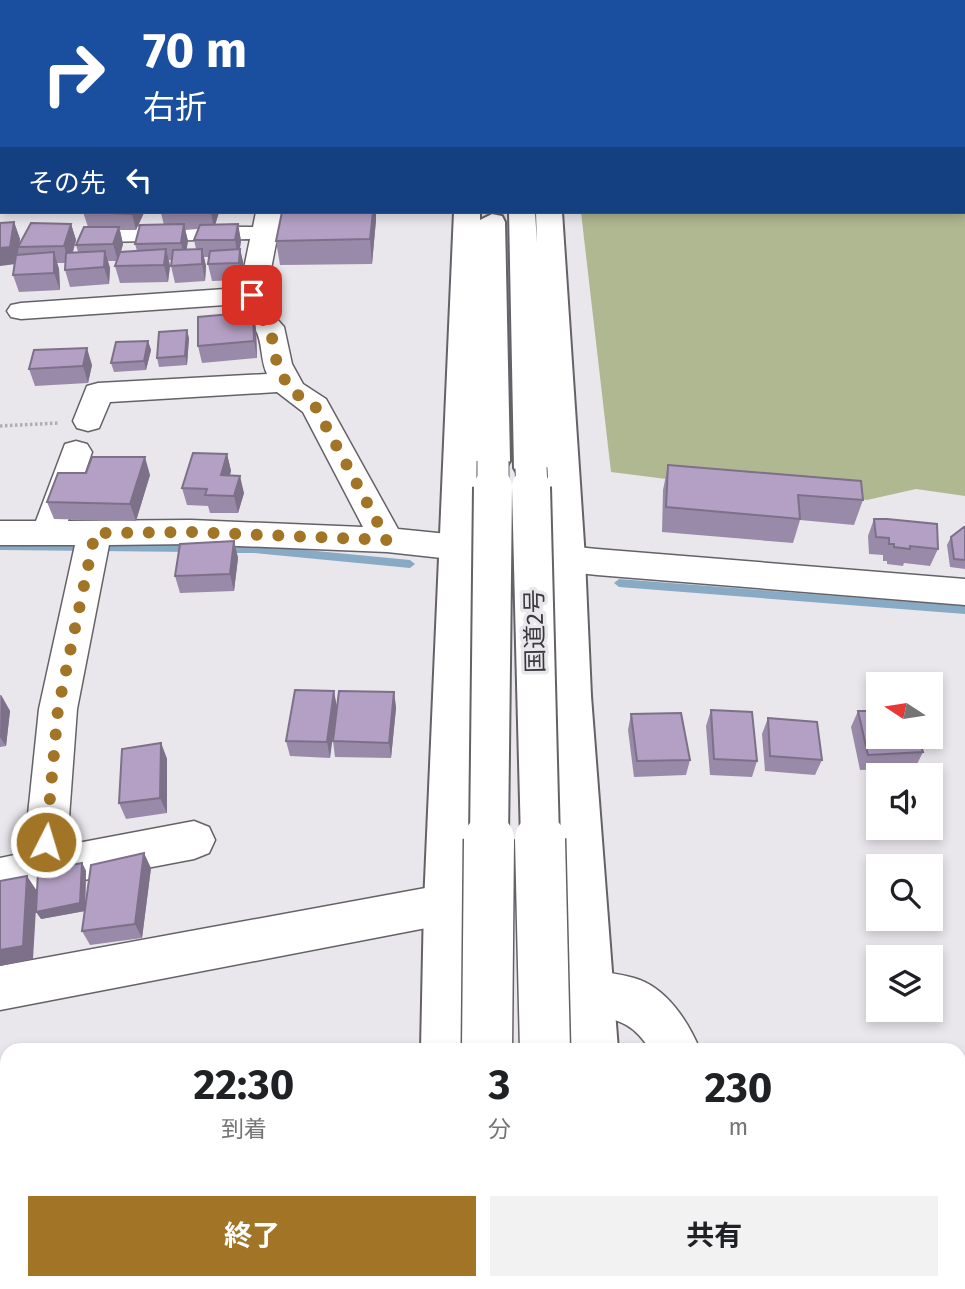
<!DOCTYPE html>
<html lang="ja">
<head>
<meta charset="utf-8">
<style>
  :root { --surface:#fff; --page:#f2f2f2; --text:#202124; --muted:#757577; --accent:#a17426 }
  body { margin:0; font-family:"Fira Sans","Noto Sans JP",sans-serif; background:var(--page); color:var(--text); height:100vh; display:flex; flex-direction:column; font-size:26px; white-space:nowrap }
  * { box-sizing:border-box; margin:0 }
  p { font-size:23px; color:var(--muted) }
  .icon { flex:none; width:38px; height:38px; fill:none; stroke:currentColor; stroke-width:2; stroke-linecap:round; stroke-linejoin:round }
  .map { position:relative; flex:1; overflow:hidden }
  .side { position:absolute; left:0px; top:1043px; width:966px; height:247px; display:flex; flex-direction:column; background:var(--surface); border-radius:21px 21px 0 0; box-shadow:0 4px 10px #0003 }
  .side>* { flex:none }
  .hud { position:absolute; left:0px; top:0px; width:966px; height:214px; box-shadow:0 4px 10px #0003; background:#1a4fa0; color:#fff; overflow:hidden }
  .needle { width:46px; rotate:282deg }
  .controls { position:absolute; left:866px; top:672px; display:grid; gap:14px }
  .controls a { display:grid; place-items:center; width:77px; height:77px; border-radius:0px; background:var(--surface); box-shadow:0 4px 10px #0003; font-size:35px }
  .pin { position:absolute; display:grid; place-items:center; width:60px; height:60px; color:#fff; margin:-30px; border-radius:14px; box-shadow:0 4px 10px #0006 }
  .me { position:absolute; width:77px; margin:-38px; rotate:5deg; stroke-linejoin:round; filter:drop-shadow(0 0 5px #0008) }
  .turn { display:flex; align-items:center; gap:24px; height:147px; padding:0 28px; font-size:32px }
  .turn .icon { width:91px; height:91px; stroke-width:2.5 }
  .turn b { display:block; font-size:49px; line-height:60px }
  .then { display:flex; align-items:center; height:66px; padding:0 28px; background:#0003; gap:14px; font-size:26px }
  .eta { display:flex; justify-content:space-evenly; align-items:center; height:119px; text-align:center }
  .eta b { font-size:42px; font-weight:700; line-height:49px }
  .cta { display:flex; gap:14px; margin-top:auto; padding:14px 28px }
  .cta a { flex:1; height:80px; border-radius:0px; background:var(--accent); color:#fff; font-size:28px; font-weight:700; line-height:80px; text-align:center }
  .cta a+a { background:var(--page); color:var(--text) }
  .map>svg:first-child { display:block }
</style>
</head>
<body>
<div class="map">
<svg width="965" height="1289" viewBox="0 0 965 1289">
  <rect width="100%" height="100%" fill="#e9e7ec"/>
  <path fill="#b0b891" d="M555,0H965V496L916,489L867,500L761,491L611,472L581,212H964V2Z"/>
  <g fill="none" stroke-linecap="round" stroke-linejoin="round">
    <path fill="#88aac5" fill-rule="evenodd" d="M0,542L193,544L198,548L193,552L0,550Z
      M223,545H254L410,560L415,564L410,568L254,553H223L218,549Z
      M619,579L965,606V614L619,587L614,583Z"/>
    <defs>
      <path id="minor" d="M164,0H184L185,2H165Z
        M285,0H308L284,2Z
        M0,12H2V24H0Z
        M256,212H282L266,295L270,311L284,327L292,364L303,384L326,399L398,529L597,549L965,579V605L597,575L387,552L191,544L109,545L77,709L67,845L194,821L209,827L215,840L209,853L194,859L0,896V858L24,853L39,709L75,545H0V521H36L65,444L76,441L87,444L92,452L68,521L191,520L363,527L303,412L277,392L110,402L99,428L88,431L77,428L73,421L87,386L98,383L267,374C260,360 263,341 255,329C250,319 243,316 240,304L21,319L11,317L7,311L11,305L21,303L240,288L250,239L99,242L90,240L86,234L90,228L99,226L253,227Z
        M447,884L462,890L469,904L462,918L447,924L0,1010V966Z
        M590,970C604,972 620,974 634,978C666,987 688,1021 700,1050H650C629,1014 606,1021 574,1008L567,992L574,976Z
        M772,1283H826L829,1289H775Z"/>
      <path id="highway" d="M477,0H497V2H477Z
        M512,0H532V2H512Z
        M454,212H480V220L492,214L502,216L505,222L510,461L505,469L493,472L481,469L477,461L470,904L471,1050H421L424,904Z
        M509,212H535L537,243L536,212H562L585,559L591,696L618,1050H568L551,696L546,472L543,476L531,479L519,476L514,468Z
        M415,1283H513V1289H415Z
        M523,1283H632V1289H523Z"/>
    </defs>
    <use href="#minor" stroke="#646267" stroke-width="3"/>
    <use href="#highway" stroke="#646267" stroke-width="4"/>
    <path stroke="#b0aeb2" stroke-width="3.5" stroke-dasharray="2.5 2.5" stroke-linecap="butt" d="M0,426L59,423"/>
    <use href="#minor" fill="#fff" fill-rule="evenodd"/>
    <use href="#highway" fill="#fff" fill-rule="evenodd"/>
    <defs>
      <path id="highway-bridge-far2" d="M531,468L532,489
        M493,489V461"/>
      <path id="highway-bridge-far1" d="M531,487L540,840
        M489,840L493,487"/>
      <path id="highway-bridge" d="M540,839L545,1050
        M487,1050L489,839"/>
    </defs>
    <use href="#highway-bridge-far2" stroke="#646267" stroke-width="33" stroke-linecap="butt"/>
    <use href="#highway-bridge-far1" stroke="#646267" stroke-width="42" stroke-linecap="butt"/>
    <use href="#highway-bridge" stroke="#646267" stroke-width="53" stroke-linecap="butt"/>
    <use href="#highway-bridge-far2" stroke="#fff" stroke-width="31"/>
    <use href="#highway-bridge-far1" stroke="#fff" stroke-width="38"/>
    <use href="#highway-bridge" stroke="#fff" stroke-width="50"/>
  </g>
  <path fill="#9a8aa9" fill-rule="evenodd" d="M62,0H89L88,2H62Z
    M133,0H164L163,2H133Z
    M2,59V148H0V63Z
    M83,212H144L136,230H120L123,244L121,252L137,251L135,244L164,225L161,213L219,212L215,225L238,224L241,241L240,249L244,266L242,280L212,281L208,264L209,257H204L206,266L205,281L175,283L171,266L172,260H169L170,266L168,282L120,283L115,266L117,261H108L110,268L109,284L70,287L65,270V263H57L59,269L60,290L19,292L13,275L14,264V222L20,239L19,245L71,224L76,240L73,253L78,252L76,245L88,227ZM198,229L194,240L196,249L186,250L188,241L185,230Z
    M282,212H376V220L372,264L280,265L276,241Z
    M253,312L256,329L257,358L202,363L198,346Z
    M189,338L187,365L159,367L157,358Z
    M148,341L151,350L146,370L114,372L111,363Z
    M92,365L88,383L35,386L29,369Z
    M227,454L231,471L230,475L244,493L238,513H210L208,506L187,505L182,488Z
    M668,465L863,500L854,525L800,520L793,543L662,532L663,490Z
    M150,475L136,521L54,519L47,502Z
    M874,519L938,549L930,566L904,563L903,566L887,564V561H883V555L869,554L868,536Z
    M965,527V569L950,567L947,545L951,537Z
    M234,541L238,558L234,591L180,593L175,576Z
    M334,691L330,758L290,756L286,741Z
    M394,692L396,708L391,758L335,757L333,741Z
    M0,695H1L10,711L6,746L0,747Z
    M711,710L757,761L752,777L710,775L706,726Z
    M858,711L923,752L915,768L860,770L851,727Z
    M631,714L690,760L686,775L634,777L628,730Z
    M768,718L822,760L815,775L765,771L762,734Z
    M161,743L167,759V813L126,819L119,803Z
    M82,863L86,871L85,909L151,868L142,938L90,945L82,931L85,911L41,919Z"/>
  <path fill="#7d7089" d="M195,0H210V2H190Z
    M2,66V94L0,98V70Z
    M133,212L144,213L136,230L132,214Z
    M211,212H219L214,229Z
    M373,212H376V220L372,264L370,239Z
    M14,222L20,239L16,264L0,266V248Z
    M71,224L76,240L69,263L64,246Z
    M184,224L188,241L185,260L181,243Z
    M238,224L241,241L238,257L235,240Z
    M119,227L123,244L118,261L113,244Z
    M166,249L170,266L168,282L164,265Z
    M202,249L206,266L205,281L202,264Z
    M240,249L244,266L242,280L239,263Z
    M105,251L110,268L109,284L104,267Z
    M54,252L59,269L60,290L54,273Z
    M253,312L256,329L257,358L254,341Z
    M187,330L189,338L187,365L185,356Z
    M148,341L151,350L146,370L144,361Z
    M87,348L92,365L88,383L83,366Z
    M227,454L231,471L225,492L221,475Z
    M145,457L150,475L136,521L130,504Z
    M240,476L244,493L238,513L234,496Z
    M234,541L238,558L234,591L230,574Z
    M334,691L337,707L330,758L327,742Z
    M394,692L396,708L391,758L389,743Z
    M1,695L10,711L6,746L0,737Z
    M161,743L167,759V813L160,798Z
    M144,853L151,868L142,938L135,924Z
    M82,863L86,871L85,911L41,919L36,912Z
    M27,876L37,891L33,959L0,966V950Z"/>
  <path fill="#b3a0c4" stroke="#7d7089" stroke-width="2" d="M0,0H25V2H2V5H0Z
    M31,0H55L54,2H30Z
    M92,0H116V2H91Z
    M211,0H234L235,2H212Z
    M237,0H257L249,2H238Z
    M379,1L431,2H379Z
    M0,92H2V113H0Z
    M0,123H2V140H0Z
    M91,212H133L132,214Z
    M162,212H211L161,213Z
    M282,212H373L370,239L276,241Z
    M14,222L10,247L0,248V223Z
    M31,223L71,224L64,246L18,247Z
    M184,224L181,243L135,244L140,225Z
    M238,224L235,240H194L200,225Z
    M84,227H119L113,244L76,245Z
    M166,249L164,265L115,266L120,252Z
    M202,249V264L171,266L173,250Z
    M240,249L239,263L208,264L210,251Z
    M105,251L104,267L65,270L66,253Z
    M54,252V273L13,275L16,255Z
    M253,312L254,341L198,346V317Z
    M187,330L185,356L157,358L159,332Z
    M148,341L144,361L111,363L116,342Z
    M87,348L83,366L29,369L34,350Z
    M193,453L227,454L221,475L240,476L234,496L205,495L207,489L182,488Z
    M92,457H145L130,504L47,502L58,473H86Z
    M668,465L861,481L863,500L798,495L800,519L666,507Z
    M874,519H887L937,524L938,549L910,546V549L894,547V544H889V538L876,537Z
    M964,527H965V560L954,559L951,537Z
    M234,541L230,574L175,576L180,544Z
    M295,690L334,691L327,742L286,741Z
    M339,691L394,692L389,743L333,741Z
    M711,710L752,712L757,761L714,759Z
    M858,711H878V737H918L923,752L868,755Z
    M681,713L690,760L637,761L631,714Z
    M768,718L817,722L822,760L770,756Z
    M161,743L160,798L119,803L122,749Z
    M144,853L135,924L82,931L91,865Z
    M82,863L80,903L36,912L38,871Z
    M27,876L23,946L0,950V881Z"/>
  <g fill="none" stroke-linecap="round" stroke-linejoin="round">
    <path stroke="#a17426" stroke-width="12" stroke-dasharray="0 21.6" d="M46,842L58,709L95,533L191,532L387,540L315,406L290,390L277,364L270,327L257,314L252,295"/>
  </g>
  <g text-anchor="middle" stroke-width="7" stroke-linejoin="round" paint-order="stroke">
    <g font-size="24" fill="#39383a" stroke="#e9e7ec">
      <text transform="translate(535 631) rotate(-91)" y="8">国道2号</text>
    </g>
  </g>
</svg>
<div class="controls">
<a><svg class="needle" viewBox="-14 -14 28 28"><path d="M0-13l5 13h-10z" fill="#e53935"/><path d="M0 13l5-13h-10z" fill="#757577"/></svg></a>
<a><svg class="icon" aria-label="sound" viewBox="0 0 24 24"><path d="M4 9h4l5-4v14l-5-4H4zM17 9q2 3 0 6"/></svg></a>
<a><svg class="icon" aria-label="search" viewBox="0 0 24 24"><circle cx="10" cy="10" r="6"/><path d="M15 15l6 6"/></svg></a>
<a><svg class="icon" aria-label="layers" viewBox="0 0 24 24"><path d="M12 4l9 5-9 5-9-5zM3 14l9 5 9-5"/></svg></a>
</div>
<div class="pin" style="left:252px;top:295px;background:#d93025"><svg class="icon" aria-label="arrive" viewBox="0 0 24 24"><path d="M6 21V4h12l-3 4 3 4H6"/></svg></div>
<svg class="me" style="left:46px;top:842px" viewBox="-20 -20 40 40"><circle r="17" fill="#a17426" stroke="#fff" stroke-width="3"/><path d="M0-11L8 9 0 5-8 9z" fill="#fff"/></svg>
<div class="hud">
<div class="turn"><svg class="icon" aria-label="right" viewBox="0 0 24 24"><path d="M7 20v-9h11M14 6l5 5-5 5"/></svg><div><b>70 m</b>右折</div></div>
<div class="then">その先<svg class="icon" aria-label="left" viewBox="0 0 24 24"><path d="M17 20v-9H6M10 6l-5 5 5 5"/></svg></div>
</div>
<section class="side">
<div class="eta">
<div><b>22:30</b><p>到着</p></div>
<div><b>3</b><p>分</p></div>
<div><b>230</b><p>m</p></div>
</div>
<div class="cta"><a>終了</a><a>共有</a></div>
</section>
</div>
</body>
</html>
